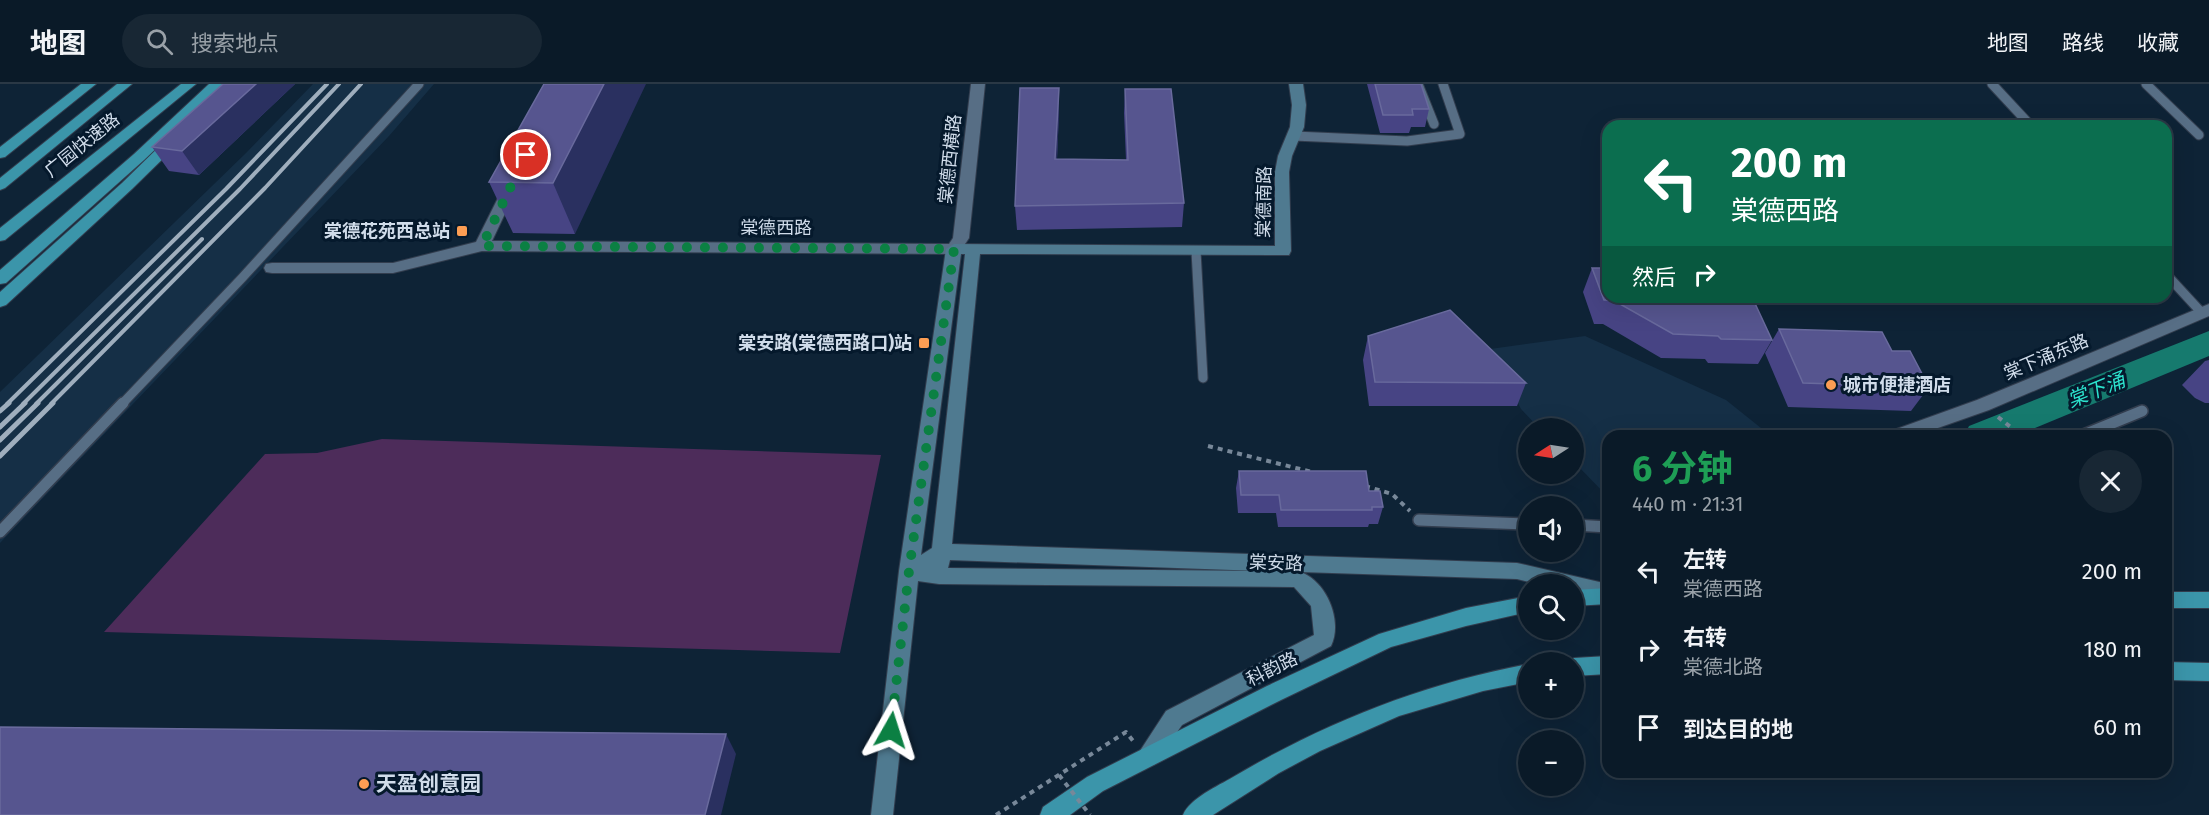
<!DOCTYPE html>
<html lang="zh">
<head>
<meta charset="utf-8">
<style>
  :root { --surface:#0a1a28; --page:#182734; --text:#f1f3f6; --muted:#99a1a8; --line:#2a3845 }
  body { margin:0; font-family:"Fira Sans","Noto Sans SC",sans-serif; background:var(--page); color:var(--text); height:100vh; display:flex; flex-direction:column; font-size:22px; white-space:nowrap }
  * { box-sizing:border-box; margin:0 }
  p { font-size:20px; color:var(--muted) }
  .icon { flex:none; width:33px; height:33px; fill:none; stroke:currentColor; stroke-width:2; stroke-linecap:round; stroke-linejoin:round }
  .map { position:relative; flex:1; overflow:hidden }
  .sheet { position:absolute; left:1602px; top:346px; width:570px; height:348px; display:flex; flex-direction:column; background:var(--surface); border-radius:18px; box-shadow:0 6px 24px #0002,0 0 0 2px var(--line) }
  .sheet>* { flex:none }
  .top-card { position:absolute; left:1602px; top:36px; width:570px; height:183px; border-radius:18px; box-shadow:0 6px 24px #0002,0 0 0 2px var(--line); background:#0b6e4f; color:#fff; overflow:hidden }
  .needle { width:39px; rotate:258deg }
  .buttons { position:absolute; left:1518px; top:334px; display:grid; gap:12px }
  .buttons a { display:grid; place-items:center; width:66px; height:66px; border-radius:50%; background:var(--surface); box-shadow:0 6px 24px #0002,0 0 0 2px var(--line); font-size:30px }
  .pin { position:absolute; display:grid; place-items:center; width:51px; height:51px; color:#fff; margin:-26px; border:3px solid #fff; border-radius:50%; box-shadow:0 2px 6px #0007 }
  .me { position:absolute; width:66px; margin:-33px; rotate:6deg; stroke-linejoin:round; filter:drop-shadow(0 0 4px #0008) }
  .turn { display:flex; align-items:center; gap:21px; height:126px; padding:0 30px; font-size:27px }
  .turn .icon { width:78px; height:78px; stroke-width:2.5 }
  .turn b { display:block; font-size:42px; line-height:51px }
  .then { display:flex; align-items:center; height:57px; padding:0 30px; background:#0003; gap:12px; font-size:22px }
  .round { display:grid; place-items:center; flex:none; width:63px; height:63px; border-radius:32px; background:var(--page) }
  .headline { display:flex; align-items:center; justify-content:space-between; height:102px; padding:0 30px }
  h1 { font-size:36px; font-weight:700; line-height:45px; color:#1e9e55 }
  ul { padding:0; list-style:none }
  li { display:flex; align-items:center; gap:18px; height:78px; padding:0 30px }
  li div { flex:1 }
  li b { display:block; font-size:22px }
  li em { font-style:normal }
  header { display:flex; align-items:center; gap:36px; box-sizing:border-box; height:84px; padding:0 30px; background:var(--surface); border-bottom:2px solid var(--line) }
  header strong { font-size:28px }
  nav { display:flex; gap:33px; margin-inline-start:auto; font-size:21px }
  .search { width:420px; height:54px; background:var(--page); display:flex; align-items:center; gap:15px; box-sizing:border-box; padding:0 21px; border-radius:33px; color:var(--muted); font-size:22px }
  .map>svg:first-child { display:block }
</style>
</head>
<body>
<header>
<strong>地图</strong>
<div class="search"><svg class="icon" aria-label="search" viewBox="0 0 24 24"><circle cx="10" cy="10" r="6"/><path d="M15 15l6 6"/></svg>搜索地点</div>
<nav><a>地图</a><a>路线</a><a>收藏</a></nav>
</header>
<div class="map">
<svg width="2209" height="731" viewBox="0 0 2209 731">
  <rect width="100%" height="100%" fill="#0e2336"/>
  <path fill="#152f46" d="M313,0H434L389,52L0,459V308L246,69Z
    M1585,252L1726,316L1771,352H1608V413L1574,378V345H1540L1521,325L1490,265Z"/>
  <path fill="#4d2c5a" d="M382,355L881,371L840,569L104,548L265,370L317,369Z"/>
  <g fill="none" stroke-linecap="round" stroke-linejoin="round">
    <path fill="#167a6e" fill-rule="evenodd" d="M2209,247V272L2016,352H1964L1969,342Z"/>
    <defs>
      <path id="lane-far1" d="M1418,0L1434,40
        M1992,0L2031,42
        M2146,0L2199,51
        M1294,52L1407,57L1460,50L1443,0
        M1196,167L1203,294
        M2166,190L2201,228
        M122,320L242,194L419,0"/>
      <path id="lane" d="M2081,352L2142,327
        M1419,436L1528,440
        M1574,441L1608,443
        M0,448L123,319"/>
      <path id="street" d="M971,0H985L969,154L959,169L954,170L482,167L393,189H272L266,188L264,184L266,180L272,179H393L476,158L504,102L511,97L518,102L492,157L949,160L953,154Z
        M2209,220V232L1989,326L1915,352H1888L1891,347L1977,316Z"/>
      <path id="secondary" d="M1289,0H1303L1306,21L1304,43L1292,72L1289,88L1291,167L1289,171L980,170L952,460L1517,479L1608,500V516L1574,508V501H1542L1517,495L1301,488C1327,498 1343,537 1331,562L1182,641L1155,680L1147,683L1139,680L1136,673L1166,627L1314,551L1311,522L1294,503L939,500L918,497L893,731H871L899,487L946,165L954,160L1275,162V88L1278,72L1290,43L1292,21ZM961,170H965L932,464L921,471ZM950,476L1261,487L948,484Z"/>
      <path id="highway" d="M81,0H96L5,73L0,74V63Z
        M117,0H132L5,104L0,106V94Z
        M181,0H196L5,156L0,157V144Z
        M209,0H224L144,76L6,199L0,200V186L134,70Z
        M175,51L180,52L182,55L180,58L132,105L6,221L0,223V208L122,99L170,52Z
        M1608,504V520L1574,522V506Z
        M2166,508H2209V524H2166Z
        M1528,512V528L1466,542L1391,563L1281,616L1103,707L1070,731H1040L1043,723L1087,693L1267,602L1379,550L1466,524Z
        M1608,572V590L1574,592V579H1566L1574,574Z
        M2166,578L2209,579V597L2166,596Z
        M1528,580V598L1483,607L1399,632L1320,667L1279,689L1213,731H1183C1190,714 1218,702 1233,693C1326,638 1422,600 1528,580Z"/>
    </defs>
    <use href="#lane-far1" stroke="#323d4e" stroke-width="11"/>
    <use href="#lane" stroke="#323d4e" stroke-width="14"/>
    <use href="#street" stroke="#323d4e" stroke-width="2"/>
    <use href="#secondary" stroke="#323d4e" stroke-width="2"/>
    <use href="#highway" stroke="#323d4e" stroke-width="2"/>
    <path stroke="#788899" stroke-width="4" stroke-dasharray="5 5" stroke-linecap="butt" d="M1998,333L2022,352
      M1208,362L1312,388
      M1365,402L1392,410L1410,427
      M996,731L1126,648L1134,658"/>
    <use href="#lane-far1" stroke="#576e85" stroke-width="9"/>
    <use href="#lane" stroke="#576e85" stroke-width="11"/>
    <use href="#street" fill="#576e85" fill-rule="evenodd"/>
    <use href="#secondary" fill="#4f7a90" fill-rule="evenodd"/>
    <use href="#highway" fill="#3b95aa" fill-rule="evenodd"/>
    <path stroke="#9faebd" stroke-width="4" d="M7,320L226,105L327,0
      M23,320L240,105L339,0
      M36,320L202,155
      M51,320L265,104L361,0"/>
    <path stroke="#9faebd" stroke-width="5" d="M0,327L9,319
      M0,343L25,319
      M0,356L38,319
      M0,372L53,319"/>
    <path stroke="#788899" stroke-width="4" stroke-dasharray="5 5" stroke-linecap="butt" d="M1059,691L1090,731"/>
  </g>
  <path fill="#474484" d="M223,0H295L199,91L169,87L152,63Z
    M544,0L575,150L513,149L489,98Z
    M1367,0H1421L1429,25L1425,43H1411L1409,49H1380Z
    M1059,4V28L1057,75L1126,76L1124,29L1125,5L1184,119L1182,143L1017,146L1015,122Z
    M1592,184L1772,256L1758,280L1708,279L1705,275L1661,274L1603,240H1594L1583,208Z
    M1779,245L1892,267L1929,303L1911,327L1788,323L1765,269Z
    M1368,252L1526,299L1517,322H1369L1363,276Z
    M2209,276V319H2205L2195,314L2182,301L2205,277Z
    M1239,387L1369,407L1383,423L1378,440H1369L1368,443H1278L1276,429H1238L1236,404Z"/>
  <path fill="#2a3060" d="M256,0H295L199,91L182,67Z
    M604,0H646L575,150L553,99Z
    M1059,4V28L1056,99L1055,75Z
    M726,650L736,670L721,731H705Z"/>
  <path fill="#56558f" stroke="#696a9d" stroke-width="1.5" d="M223,0H256L182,67L152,63Z
    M544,0H604L553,99L489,98Z
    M1375,0H1421L1429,25H1412L1413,31H1383Z
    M1020,4H1059L1055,75L1128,76L1125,5H1171L1184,119L1015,122Z
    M1592,184H1608V213H1752L1772,256L1721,255L1718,252L1673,250L1613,216H1604Z
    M1450,226L1526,299L1375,298L1368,252Z
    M1779,245L1882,248L1892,267H1910L1929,303L1803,299Z
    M1239,387H1366L1369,407H1380L1383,423H1372V426H1281L1279,411H1241Z
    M0,643L726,650L705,731H0Z"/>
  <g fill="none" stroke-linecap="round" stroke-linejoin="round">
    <path stroke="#0b8043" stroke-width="10" stroke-dasharray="0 18" d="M526,71L482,162L954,165L909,487L891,646"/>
  </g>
  <g fill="#fc9d53" stroke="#05192c" stroke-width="2">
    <rect x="456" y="141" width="12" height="12" rx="3"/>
    <rect x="918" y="253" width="12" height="12" rx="3"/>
    <circle cx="1831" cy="301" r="6"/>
    <circle cx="364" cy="700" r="6"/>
  </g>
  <g text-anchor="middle" stroke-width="6" stroke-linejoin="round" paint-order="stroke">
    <g font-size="18" fill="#d0dcea" stroke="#05192c">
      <text transform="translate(82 61) rotate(-39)" y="6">广园快速路</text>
      <text transform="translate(950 75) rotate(-84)" y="6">棠德西横路</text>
      <text transform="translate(1264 118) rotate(-89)" y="6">棠德南路</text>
      <text x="776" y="150">棠德西路</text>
      <text transform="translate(2046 273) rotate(-23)" y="6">棠下涌东路</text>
      <text transform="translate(1276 479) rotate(2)" y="6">棠安路</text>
      <text transform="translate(1272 585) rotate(-26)" y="6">科韵路</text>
    </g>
    <g font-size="18" font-weight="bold" fill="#d0dcea" stroke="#05192c" text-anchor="end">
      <text x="450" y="153">棠德花苑西总站</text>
      <text x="912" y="265">棠安路(棠德西路口)站</text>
      <text x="1843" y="307" text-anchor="start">城市便捷酒店</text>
    </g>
    <g font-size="20" font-style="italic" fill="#2ce2cd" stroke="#05192c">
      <text transform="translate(2096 306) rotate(-22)" y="7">棠下涌</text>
    </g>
    <g font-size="21" font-weight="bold" fill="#d0dcea" stroke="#05192c" text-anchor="start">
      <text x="376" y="707">天盈创意园</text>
    </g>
  </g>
</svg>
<div class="buttons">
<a><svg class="needle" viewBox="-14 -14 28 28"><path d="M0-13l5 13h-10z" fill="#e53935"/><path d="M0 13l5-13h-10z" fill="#99a1a8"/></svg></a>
<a><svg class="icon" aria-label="sound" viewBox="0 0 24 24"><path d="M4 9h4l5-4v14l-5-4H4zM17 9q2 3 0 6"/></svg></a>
<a><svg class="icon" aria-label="search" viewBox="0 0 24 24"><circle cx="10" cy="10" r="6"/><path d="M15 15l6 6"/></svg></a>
<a>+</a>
<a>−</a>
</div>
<div class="pin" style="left:526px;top:71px;background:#d93025"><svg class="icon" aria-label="arrive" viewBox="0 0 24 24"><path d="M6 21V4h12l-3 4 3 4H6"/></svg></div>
<svg class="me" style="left:891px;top:646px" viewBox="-20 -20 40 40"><path d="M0-17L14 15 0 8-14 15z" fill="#0b8043" stroke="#fff" stroke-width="4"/></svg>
<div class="top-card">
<div class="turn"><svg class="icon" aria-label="left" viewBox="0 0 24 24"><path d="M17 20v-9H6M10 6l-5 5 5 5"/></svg><div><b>200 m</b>棠德西路</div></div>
<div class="then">然后<svg class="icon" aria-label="right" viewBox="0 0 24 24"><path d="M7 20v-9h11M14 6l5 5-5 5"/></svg></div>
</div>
<section class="sheet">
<div class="headline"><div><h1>6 分钟</h1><p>440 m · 21:31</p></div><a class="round"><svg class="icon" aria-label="close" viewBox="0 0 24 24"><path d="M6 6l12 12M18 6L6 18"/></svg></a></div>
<ul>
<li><svg class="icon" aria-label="left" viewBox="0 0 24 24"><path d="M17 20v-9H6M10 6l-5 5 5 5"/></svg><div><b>左转</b><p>棠德西路</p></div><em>200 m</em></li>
<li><svg class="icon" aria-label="right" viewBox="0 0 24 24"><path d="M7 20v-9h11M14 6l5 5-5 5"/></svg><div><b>右转</b><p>棠德北路</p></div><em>180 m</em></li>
<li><svg class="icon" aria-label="arrive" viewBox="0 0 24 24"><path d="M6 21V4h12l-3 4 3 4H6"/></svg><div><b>到达目的地</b></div><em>60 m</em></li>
</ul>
</section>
</div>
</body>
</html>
